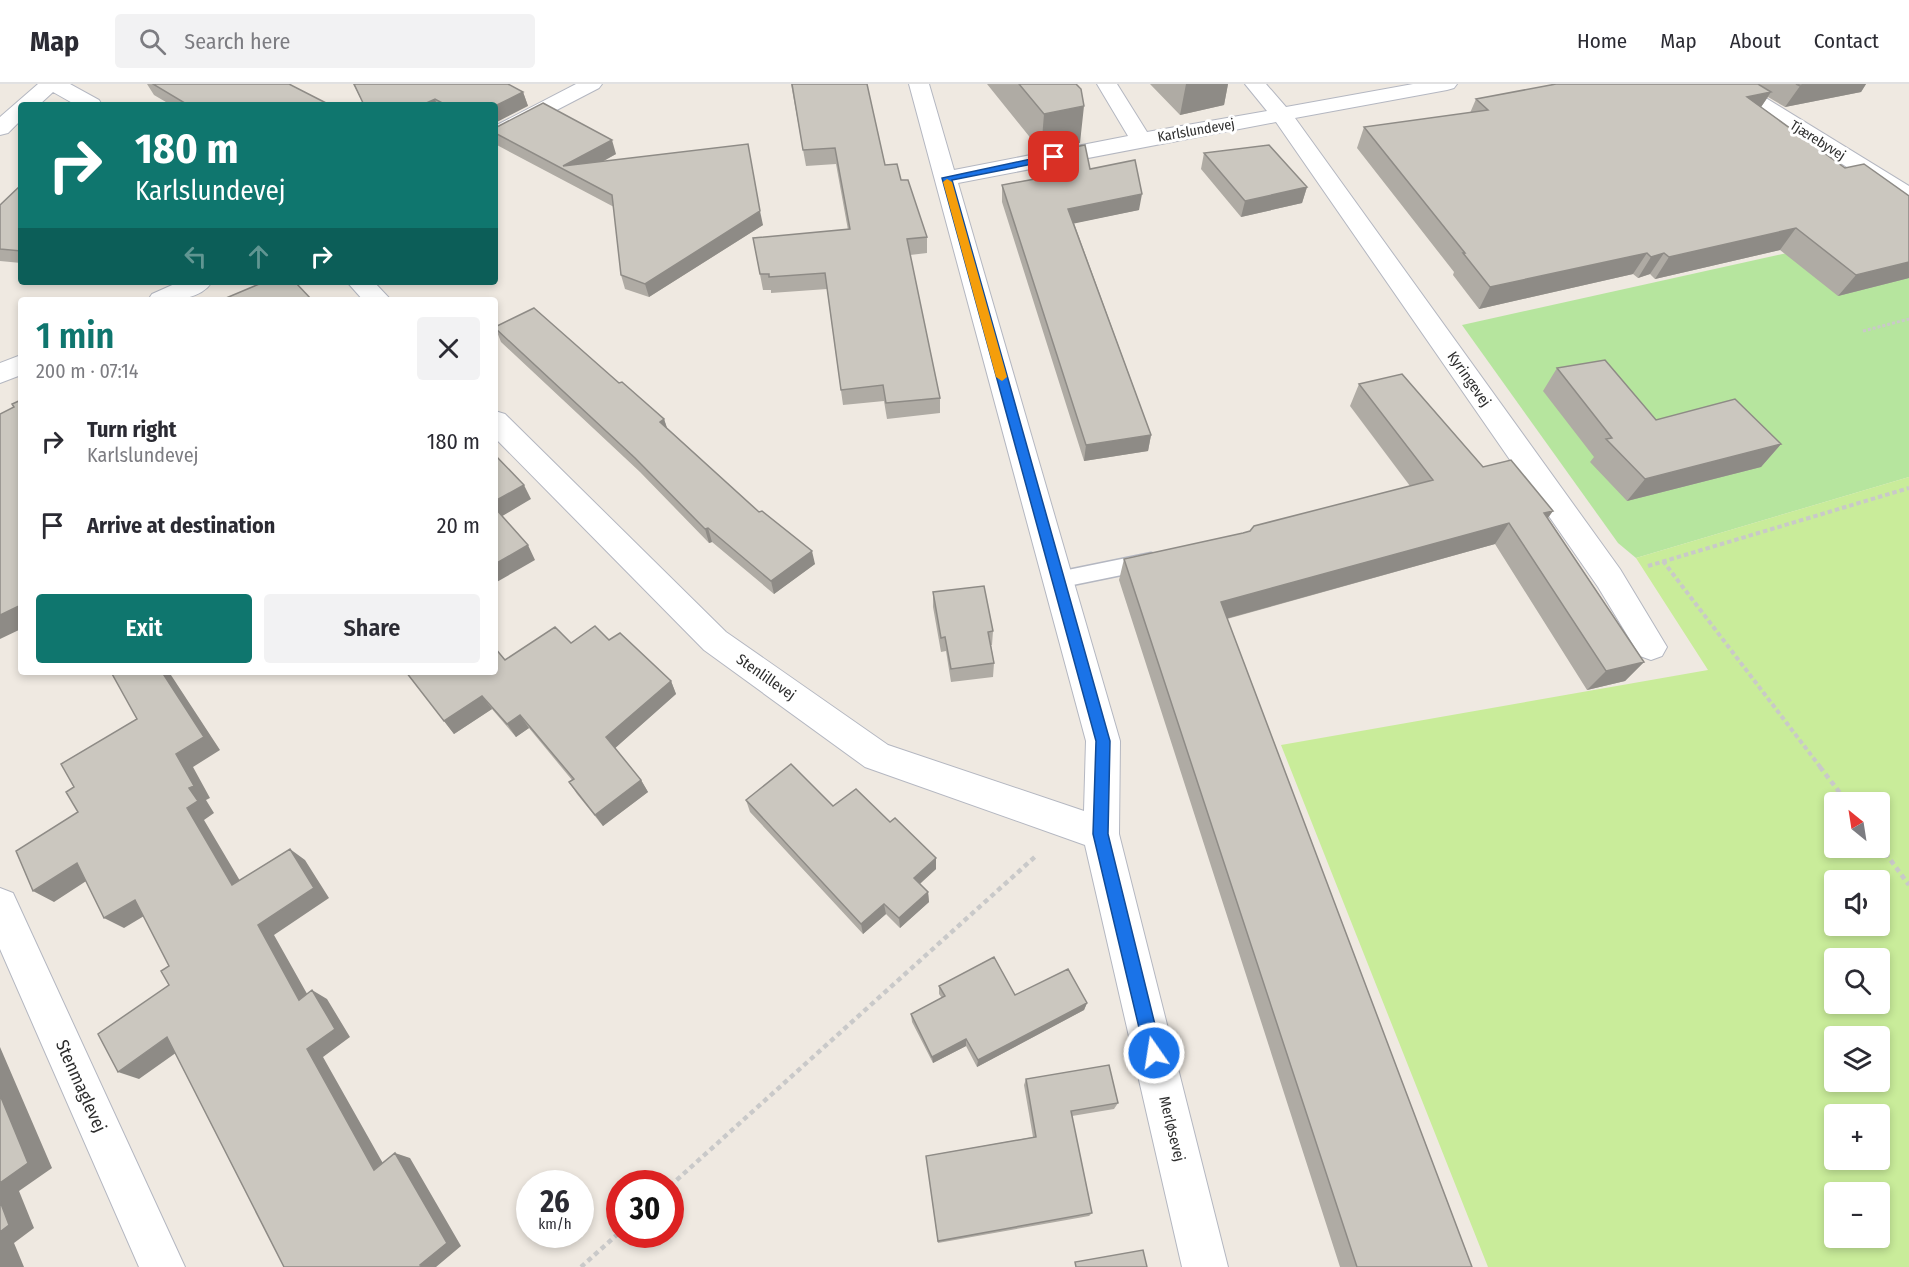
<!DOCTYPE html>
<html lang="en">
<head>
<meta charset="utf-8">
<style>
  :root { --surface:#fff; --page:#f2f2f3; --text:#2b2b33; --muted:#7c7c81; --line:#e1e1e2; --accent:#0f766e }
  body { margin:0; font-family:"Fira Sans Condensed",sans-serif; background:var(--page); color:var(--text); height:100vh; display:flex; flex-direction:column; font-size:22px; white-space:nowrap }
  * { box-sizing:border-box; margin:0 }
  p { font-size:20px; color:var(--muted) }
  .icon { flex:none; width:33px; height:33px; fill:none; stroke:currentColor; stroke-width:2; stroke-linecap:round; stroke-linejoin:round }
  .map { position:relative; flex:1; overflow:hidden }
  .drawer { position:absolute; left:18px; top:213px; width:480px; height:378px; display:flex; flex-direction:column; background:var(--surface); border-radius:6px; box-shadow:0 3px 9px #0003 }
  .drawer>* { flex:none }
  .banner { position:absolute; left:18px; top:18px; width:480px; height:183px; border-radius:6px; box-shadow:0 3px 9px #0003; background:#0f766e; color:#fff; overflow:hidden }
  .needle { width:39px; rotate:330deg }
  .controls { position:absolute; left:1824px; top:708px; display:grid; gap:12px }
  .controls a { display:grid; place-items:center; width:66px; height:66px; border-radius:6px; background:var(--surface); box-shadow:0 3px 9px #0003; font-size:30px }
  .speed { position:absolute; left:516px; top:1086px; display:flex; gap:12px; font-size:30px; font-weight:700; text-align:center }
  .speed>* { display:grid; place-content:center; width:78px; height:78px; border-radius:50%; background:var(--surface); box-shadow:0 3px 9px #0003; line-height:1 }
  .speed small { font-size:15px; font-weight:400 }
  .speed .limit { border:9px solid #d22; background:#fff; color:#111 }
  .pin { position:absolute; display:grid; place-items:center; width:51px; height:51px; color:#fff; margin:-26px; border-radius:12px; box-shadow:0 3px 9px #0006 }
  .me { position:absolute; width:66px; margin:-33px; rotate:347deg; stroke-linejoin:round; filter:drop-shadow(0 0 4px #0008) }
  .turn { display:flex; align-items:center; gap:21px; height:126px; padding:0 18px; font-size:27px }
  .turn .icon { width:78px; height:78px; stroke-width:2.5 }
  .turn b { display:block; font-size:42px; line-height:51px }
  .lanes { display:flex; align-items:center; height:57px; padding:0 18px; background:#0003; justify-content:center; gap:30px; direction:ltr }
  .lanes .off { opacity:.35 }
  .round { display:grid; place-items:center; flex:none; width:63px; height:63px; border-radius:6px; background:var(--page) }
  .headline { display:flex; align-items:center; justify-content:space-between; height:102px; padding:0 18px }
  h1 { font-size:36px; font-weight:600; line-height:45px; color:var(--accent) }
  .action { display:flex; gap:12px; margin-top:auto; padding:12px 18px }
  .action a { flex:1; height:69px; border-radius:6px; background:var(--accent); color:#fff; font-size:24px; font-weight:600; line-height:69px; text-align:center }
  .action a+a { background:var(--page); color:var(--text) }
  ul { padding:0; list-style:none }
  li { display:flex; align-items:center; gap:18px; height:84px; padding:0 18px }
  li div { flex:1 }
  li b { display:block; font-size:22px }
  li em { font-style:normal }
  header { display:flex; align-items:center; gap:36px; box-sizing:border-box; height:84px; padding:0 30px; background:var(--surface); border-bottom:2px solid var(--line) }
  header strong { font-size:28px }
  nav { display:flex; gap:33px; margin-inline-start:auto; font-size:21px }
  .search { width:420px; height:54px; background:var(--page); display:flex; align-items:center; gap:15px; box-sizing:border-box; padding:0 21px; border-radius:6px; color:var(--muted); font-size:22px }
  .map>svg:first-child { display:block }
</style>
</head>
<body>
<header>
<strong>Map</strong>
<div class="search"><svg class="icon" aria-label="search" viewBox="0 0 24 24"><circle cx="10" cy="10" r="6"/><path d="M15 15l6 6"/></svg>Search here</div>
<nav><a>Home</a><a>Map</a><a>About</a><a>Contact</a></nav>
</header>
<div class="map">
<svg width="1909" height="1183" viewBox="0 0 1909 1183">
  <rect width="100%" height="100%" fill="#efe9e1"/>
  <path fill="#b6e59e" d="M1909,142V393L1636,474L1618,459L1462,241Z"/>
  <path fill="#c9ec9a" fill-rule="evenodd" d="M1909,393V1183H1488L1281,661L1708,586L1636,474ZM1834,718H1880V764H1834ZM1834,796H1880V842H1834ZM1834,874H1880V920H1834ZM1834,952H1880V998H1834ZM1834,1030H1880V1076H1834ZM1834,1108H1880V1154H1834Z"/>
  <g fill="none" stroke-linecap="round" stroke-linejoin="round">
    <defs>
      <path id="service" d="M1151,469L1158,471L1161,477L1158,483L1151,485L1058,504L1051,502L1047,496L1051,490L1058,488Z"/>
      <path id="minor" d="M38,0H70L99,16L102,21H76L53,8L39,21H21V36L8,49L0,51V33Z
        M576,0H602L599,4L495,58V42Z
        M909,0H929L954,86L1128,52L1097,0H1117L1147,48L1267,27L1245,0H1266L1286,23L1413,0H1457L1454,4L1447,6L1295,34L1620,485L1667,563L1662,572L1651,576L1640,572L1598,503L1276,38L958,99L1120,657L1119,750L1228,1183H1182L1085,761L865,683L704,566L495,354V327L505,330L726,548L888,661L1084,727L1086,657Z
        M1718,0H1743L1909,102V119L1901,117L1721,4Z
        M179,198H212C199,218 169,216 148,216L152,210Z
        M347,198H374L391,216H363Z
        M21,271V291L0,299V279Z
        M0,804L13,809L185,1183H139L0,865Z"/>
    </defs>
    <use href="#service" stroke="#b4b7c1" stroke-width="3"/>
    <use href="#minor" stroke="#b4b7c1" stroke-width="2"/>
    <path stroke="#c9c9c9" stroke-width="3" stroke-dasharray="3 2" stroke-linecap="butt" d="M1863,247L1909,235"/>
    <path stroke="#c9c9c9" stroke-width="4" stroke-dasharray="4.5 3" stroke-linecap="butt" d="M1663,477L1821,684
      M1648,482L1909,404"/>
    <path stroke="#c9c9c9" stroke-width="4.5" stroke-dasharray="5 4" stroke-linecap="butt" d="M1820,683L1847,718
      M1880,762L1909,801
      M670,1102L1037,771
      M581,1183L620,1148"/>
    <use href="#service" fill="#fff" fill-rule="evenodd"/>
    <use href="#minor" fill="#fff" fill-rule="evenodd"/>
  </g>
  <path fill="#afaba4" d="M147,0H289L330,21H171L154,11Z
    M353,0L523,8L528,22L495,21H364Z
    M791,0H867L885,81L901,96L927,153V169L910,171L940,314V329L887,335L884,317L843,321L827,205L771,209V206H763L753,154L848,146L836,80L806,82Z
    M987,0H1076L1080,59L1041,67Z
    M1150,0H1228L1224,21L1180,31Z
    M1556,0H1866L1861,8L1785,23L1768,13L1761,23L1845,84L1909,112V194L1838,212L1780,166L1655,195L1650,190L1638,194L1633,190L1479,225L1453,191L1454,188L1357,64L1364,43L1470,29L1476,15Z
    M495,44L616,70L602,78L763,141L649,213L625,205L621,191L614,123L495,60Z
    M1055,67L1090,85L1139,126L1074,139L1151,351L1148,367L1084,377L1002,118V101L1060,90L1054,83Z
    M1204,69L1307,103L1302,119L1241,133L1201,85Z
    M21,101V179L0,177V121Z
    M495,243L619,299L664,335L667,344L759,428L815,480L774,510L712,458L709,459L640,388L501,258Z
    M1557,284L1656,336L1781,360L1761,383L1627,417L1590,378L1594,373L1543,307Z
    M1359,300L1483,383L1548,434L1644,578L1625,597L1587,606L1495,460L1227,535L1472,1183H1340L1119,496L1124,475L1243,449L1410,402L1350,322Z
    M933,508L993,547L992,561H991L994,579L993,593L951,598L946,567L941,568L933,523Z
    M609,556L671,597L676,610L615,664L641,696L648,708L603,742L577,710L569,698L572,696L529,644L516,653L492,625L454,650L444,637L505,576L571,559Z
    M746,716L833,722L936,785L920,800L928,808L929,818L900,844L886,830L863,850L750,728Z
    M939,902L1015,911L1087,919L1084,926L977,983L966,962L933,979L912,938L911,930L942,914L939,910Z
    M1026,995L1118,1019L1114,1025L1072,1032L1092,1129L1089,1132L938,1159L926,1072L1033,1053L1024,1001Z"/>
  <path fill="#8e8b86" d="M1186,0H1228L1224,21L1180,31Z
    M1809,0H1866L1861,8L1785,23L1800,2Z
    M523,8L528,22L495,39V22Z
    M1771,8L1757,29L1747,13Z
    M435,15L437,21H422Z
    M1084,22L1080,59L1041,67L1044,30Z
    M612,56L616,70L576,92L563,82Z
    M1307,103L1302,119L1241,133L1245,117Z
    M1142,110L1139,126L1067,141L1068,125Z
    M760,127L763,141L649,213L645,200Z
    M1796,144L1780,166L1655,195L1669,173Z
    M1647,169L1633,190L1479,225L1490,203Z
    M1664,169L1650,190L1638,194L1651,173Z
    M1909,178V194L1838,212L1856,191Z
    M664,335L669,350L660,338Z
    M1151,351L1148,367L1084,377L1086,361Z
    M1781,360L1761,383L1627,417L1645,395Z
    M524,401L531,415L499,434L495,427V417Z
    M1553,427L1538,448L1544,429Z
    M1509,439L1495,460L1214,538L1221,518Z
    M708,444L712,458L709,459L705,445Z
    M528,461L535,476L495,499V480Z
    M812,467L815,480L774,510L771,497Z
    M21,521V545L0,555V531Z
    M1644,578L1625,597L1587,606L1606,587Z
    M162,588H169L220,666L193,683L210,714L206,716L214,729L204,736L249,812L232,801L187,724L189,704L176,670Z
    M671,597L676,610L613,666L606,653Z
    M482,612L492,625L454,650L444,637Z
    M520,631L529,644L516,653L507,640Z
    M641,696L648,708L603,742L595,731Z
    M290,765L305,776L329,814L274,851L315,924L299,916L258,841Z
    M936,774V785L915,804L914,794Z
    M77,779L97,790L54,818L33,807Z
    M928,808L929,818L900,844L899,834Z
    M135,816L154,826L124,844L104,834Z
    M884,820L886,830L863,850L861,840Z
    M312,906L327,915L350,953L323,973L389,1090L374,1086L307,965Z
    M1087,919L1084,926L977,983L978,976Z
    M167,953L187,961L139,995L118,988Z
    M966,955V962L933,979L932,973Z
    M0,963L52,1084L19,1107L34,1144L14,1159L24,1183H0Z
    M395,1069L410,1074L461,1162L436,1183H421Z"/>
  <path fill="#cbc7bf" stroke="#8e8b86" stroke-width="1.5" d="M153,0H289L330,21H188Z
    M354,0H508L523,8L495,22V21H446L435,15L422,21H364Z
    M792,0H867L885,81L897,80L901,96H908L927,153L907,155L940,314L886,319L883,301L841,306L825,189L769,193V190H760L753,154L850,145L835,64L803,66Z
    M1019,0H1076L1081,5L1084,22L1044,30Z
    M1556,0H1758L1771,8L1747,13L1845,84L1864,80L1909,112V178L1856,191L1796,144L1669,173L1664,169L1651,173L1647,169L1490,203L1463,169H1465L1364,43L1488,26L1476,15Z
    M1796,0H1809L1800,2Z
    M543,19L612,56L563,82L748,60L760,127L645,200L621,191L612,111L495,49V44Z
    M1085,61L1090,85L1135,76L1142,110L1068,125L1151,351L1086,361L1002,101L1073,88L1055,67Z
    M1269,61L1307,103L1245,117L1204,69Z
    M21,101V167L0,165V121Z
    M264,198H295L312,216H228L226,214Z
    M534,224L619,299L622,298L664,335L660,338L759,428L762,427L812,467L771,497L708,444L705,445L635,374L495,244V243Z
    M1605,276L1656,336L1735,315L1781,360L1645,395L1606,355L1612,354L1557,284Z
    M1402,290L1483,383L1511,376L1553,427L1544,429L1644,578L1606,587L1509,439L1221,518L1472,1183H1357L1124,475L1243,449L1250,447L1254,442L1433,396L1359,300Z
    M21,316V521L0,531V330L14,323L12,320Z
    M495,371L524,401L495,417Z
    M495,424L528,461L495,480Z
    M984,502L993,547L988,548L994,579L951,585L945,553L941,554L933,508Z
    M595,542L609,556L620,549L671,597L606,653L641,696L595,731L569,698L574,695L520,631L507,640L482,612L444,637L406,588H495V564L505,576L555,543L571,559Z
    M111,588H162L204,653L176,670L194,702L189,704L198,717L187,724L232,801L290,765L314,804L258,841L299,916L312,906L335,945L307,965L374,1086L395,1069L447,1159L420,1181L421,1183H284L167,953L118,988L98,950L169,901L161,887L169,882L135,816L104,834L77,779L33,807L16,767L78,728L66,708L74,703L61,680L137,635Z
    M791,680L833,722L856,705L890,738L895,734L936,774L914,794L928,808L899,834L884,820L861,840L746,716Z
    M994,873L1015,911L1068,885L1087,919L978,976L966,955L932,973L911,930L945,912L939,902Z
    M1109,981L1118,1019L1071,1027L1092,1129L938,1157L926,1072L1036,1053L1026,995Z
    M0,1011L28,1079L0,1099Z
    M0,1117L9,1141L0,1148Z
    M1143,1166L1147,1183H1076L1075,1178Z"/>
  <path fill="#1a73e8" stroke="#114b97" stroke-width="1.5" d="M1054,70L1058,71V75L952,96L1110,657L1108,750L1162,969L1159,975L1154,978L1148,975L1145,969L1093,750L1096,657L942,94Z"/>
  <path fill="#f59e0b" d="M947,95L952,98L1007,293L1002,297L996,293L943,98Z"/>
  <g text-anchor="middle" stroke-width="6" stroke-linejoin="round" paint-order="stroke">
    <g font-size="14" fill="#2e2e2e" stroke="#fff">
      <text transform="translate(1196 46) rotate(-10)" y="5">Karlslundevej</text>
      <text transform="translate(1818 56) rotate(32)" y="5">Tjærebyvej</text>
    </g>
    <g font-size="15" fill="#2e2e2e" stroke="#fff">
      <text transform="translate(1469 295) rotate(55)" y="5">Kyringevej</text>
      <text transform="translate(766 593) rotate(35)" y="5">Stenlillevej</text>
      <text transform="translate(1172 1045) rotate(76)" y="5">Merløsevej</text>
    </g>
    <g font-size="18" fill="#2e2e2e" stroke="#fff">
      <text transform="translate(81 1002) rotate(66)" y="6">Stenmaglevej</text>
    </g>
  </g>
</svg>
<div class="controls">
<a><svg class="needle" viewBox="-14 -14 28 28"><path d="M0-13l5 13h-10z" fill="#e53935"/><path d="M0 13l5-13h-10z" fill="#7c7c81"/></svg></a>
<a><svg class="icon" aria-label="sound" viewBox="0 0 24 24"><path d="M4 9h4l5-4v14l-5-4H4zM17 9q2 3 0 6"/></svg></a>
<a><svg class="icon" aria-label="search" viewBox="0 0 24 24"><circle cx="10" cy="10" r="6"/><path d="M15 15l6 6"/></svg></a>
<a><svg class="icon" aria-label="layers" viewBox="0 0 24 24"><path d="M12 4l9 5-9 5-9-5zM3 14l9 5 9-5"/></svg></a>
<a>+</a>
<a>−</a>
</div>
<div class="speed"><div>26<small>km/h</small></div><div class="limit">30</div></div>
<div class="pin" style="left:1054px;top:73px;background:#d93025"><svg class="icon" aria-label="arrive" viewBox="0 0 24 24"><path d="M6 21V4h12l-3 4 3 4H6"/></svg></div>
<svg class="me" style="left:1154px;top:969px" viewBox="-20 -20 40 40"><circle r="17" fill="#1a73e8" stroke="#fff" stroke-width="3"/><path d="M0-11L8 9 0 5-8 9z" fill="#fff"/></svg>
<div class="banner">
<div class="turn"><svg class="icon" aria-label="right" viewBox="0 0 24 24"><path d="M7 20v-9h11M14 6l5 5-5 5"/></svg><div><b>180 m</b>Karlslundevej</div></div>
<div class="lanes"><svg class="icon off" aria-label="left" viewBox="0 0 24 24"><path d="M17 20v-9H6M10 6l-5 5 5 5"/></svg><svg class="icon off" aria-label="ahead" viewBox="0 0 24 24"><path d="M12 20V5M6 11l6-6 6 6"/></svg><svg class="icon" aria-label="right" viewBox="0 0 24 24"><path d="M7 20v-9h11M14 6l5 5-5 5"/></svg></div>
</div>
<section class="drawer">
<div class="headline"><div><h1>1 min</h1><p>200 m · 07:14</p></div><a class="round"><svg class="icon" aria-label="close" viewBox="0 0 24 24"><path d="M6 6l12 12M18 6L6 18"/></svg></a></div>
<ul>
<li><svg class="icon" aria-label="right" viewBox="0 0 24 24"><path d="M7 20v-9h11M14 6l5 5-5 5"/></svg><div><b>Turn right</b><p>Karlslundevej</p></div><em>180 m</em></li>
<li><svg class="icon" aria-label="arrive" viewBox="0 0 24 24"><path d="M6 21V4h12l-3 4 3 4H6"/></svg><div><b>Arrive at destination</b></div><em>20 m</em></li>
</ul>
<div class="action"><a>Exit</a><a>Share</a></div>
</section>
</div>
</body>
</html>
